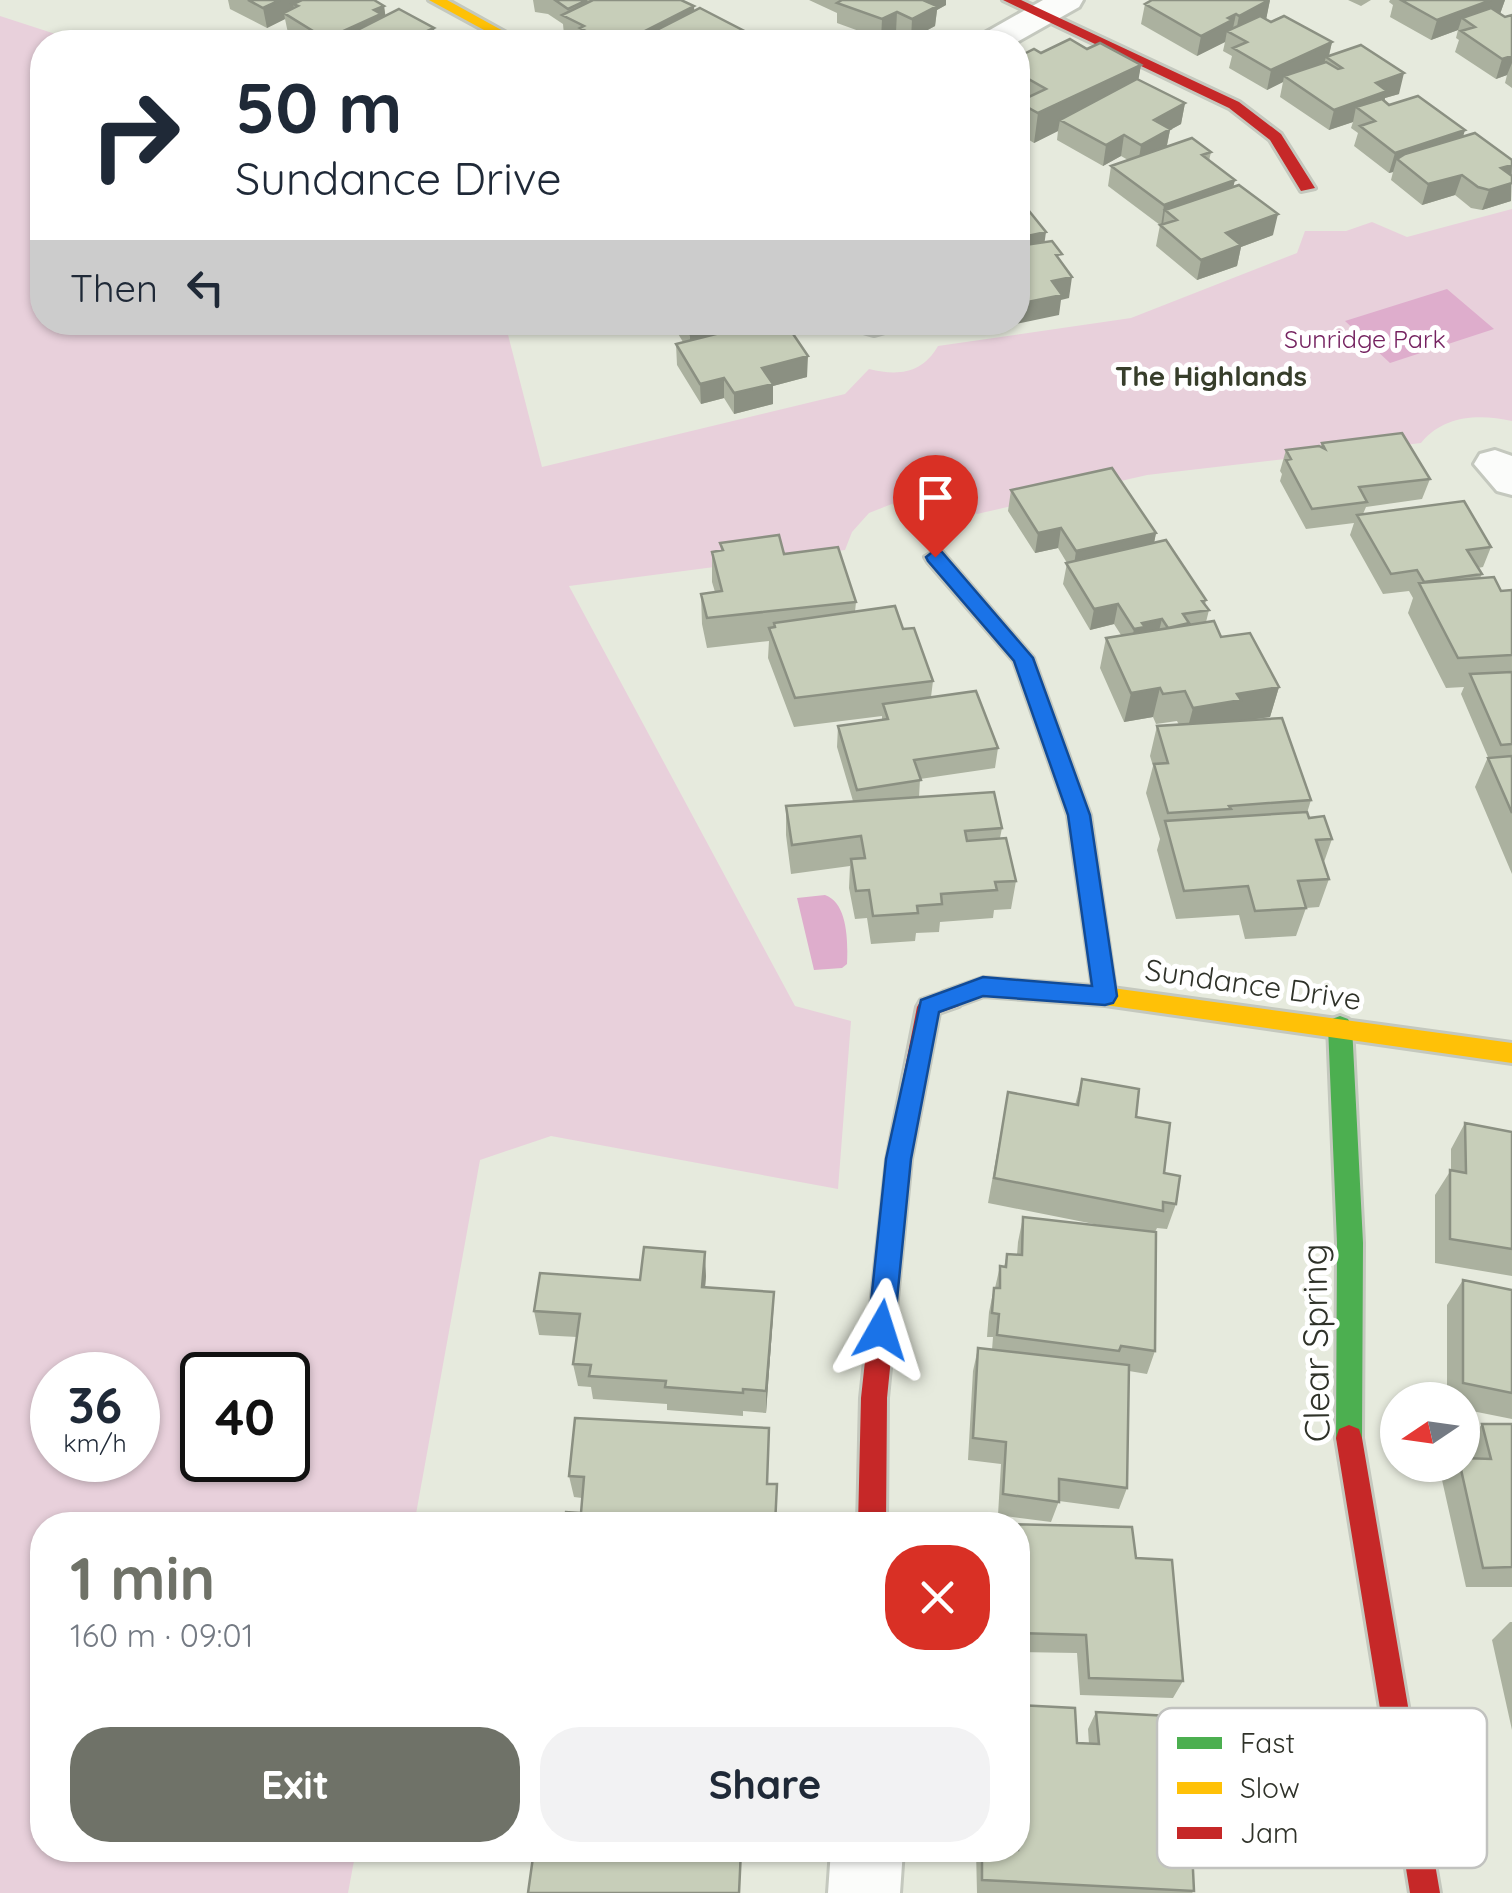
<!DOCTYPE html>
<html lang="en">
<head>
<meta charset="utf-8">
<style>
  :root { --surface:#fff; --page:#f2f2f3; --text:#1f2937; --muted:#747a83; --accent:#6f7268 }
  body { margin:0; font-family:Quicksand,sans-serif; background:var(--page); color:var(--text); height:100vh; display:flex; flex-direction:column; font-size:38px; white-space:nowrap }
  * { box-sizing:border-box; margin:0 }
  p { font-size:32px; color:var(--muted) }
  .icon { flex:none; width:55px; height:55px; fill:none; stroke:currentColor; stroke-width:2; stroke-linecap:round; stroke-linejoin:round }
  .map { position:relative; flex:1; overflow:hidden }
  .drawer { position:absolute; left:30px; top:1512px; width:1000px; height:350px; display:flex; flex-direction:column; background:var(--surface); border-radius:40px; box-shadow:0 2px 8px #0004 }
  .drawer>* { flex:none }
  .guide { position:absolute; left:30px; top:30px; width:1000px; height:305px; border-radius:40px; box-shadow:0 2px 8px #0004; background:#fff; color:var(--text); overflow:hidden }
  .needle { width:65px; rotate:257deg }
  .fabs { position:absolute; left:1380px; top:1382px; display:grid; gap:20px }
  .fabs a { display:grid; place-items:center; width:100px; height:100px; border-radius:50%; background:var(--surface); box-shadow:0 2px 8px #0004; font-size:50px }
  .speed { position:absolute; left:30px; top:1352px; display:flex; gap:20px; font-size:50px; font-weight:700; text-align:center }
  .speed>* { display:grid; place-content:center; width:130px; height:130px; border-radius:50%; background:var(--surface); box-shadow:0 2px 8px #0004; line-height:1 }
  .speed small { font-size:25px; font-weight:400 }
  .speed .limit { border:5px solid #111; border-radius:15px; background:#fff; color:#111 }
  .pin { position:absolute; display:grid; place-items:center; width:85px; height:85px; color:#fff; margin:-102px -42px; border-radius:50% 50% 50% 0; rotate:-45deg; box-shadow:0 0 10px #0007 }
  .pin .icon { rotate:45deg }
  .me { position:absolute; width:110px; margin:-55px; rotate:6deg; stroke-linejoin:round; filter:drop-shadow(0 0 8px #0008) }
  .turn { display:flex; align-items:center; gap:35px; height:210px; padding:0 40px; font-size:45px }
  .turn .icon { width:130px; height:130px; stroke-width:2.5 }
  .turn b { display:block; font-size:70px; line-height:85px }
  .then { display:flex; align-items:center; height:95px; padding:0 40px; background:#0003; gap:20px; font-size:38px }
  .round { display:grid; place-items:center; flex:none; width:105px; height:105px; border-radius:40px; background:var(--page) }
  .overview { display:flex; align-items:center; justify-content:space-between; height:170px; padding:0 40px }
  h1 { font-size:60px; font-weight:700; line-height:75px; color:var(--accent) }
  .action { display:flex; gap:20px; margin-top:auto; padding:20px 40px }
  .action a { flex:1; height:115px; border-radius:40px; background:var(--accent); color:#fff; font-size:40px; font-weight:700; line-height:115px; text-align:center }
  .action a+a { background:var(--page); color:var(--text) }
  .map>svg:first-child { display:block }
</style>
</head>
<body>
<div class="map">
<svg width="1512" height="1893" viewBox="0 0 1512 1893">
  <rect width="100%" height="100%" fill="#e6eadd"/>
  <path fill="#e8d0db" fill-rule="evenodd" d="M0,16L80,42H42V322L505,323L542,467L845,394L869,369C898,376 922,374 938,346L1131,318L1297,253L1305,231H1346L1372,222L1407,237L1512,209V421C1479,414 1444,415 1421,443L1147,475L977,514L937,499L907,498L869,513L852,532L845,550L569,586L795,1006L851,1021L838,1189L551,1136L480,1160L414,1525H42V1850H356L348,1893H0ZM52,1375H138V1460H52ZM202,1375H288V1460H202Z"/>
  <path fill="#deadcc" d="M1447,289L1494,329L1390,363L1345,321Z
    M825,895C848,903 848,942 847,964L842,968L814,970L797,898Z"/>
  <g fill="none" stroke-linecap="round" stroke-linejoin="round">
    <defs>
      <path id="street" d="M1043,0H1083L1079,7L1017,42H976L981,35Z
        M854,323V322L894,323L888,331L874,335L860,331Z
        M1495,450L1512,456V495L1497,491L1474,464L1480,454Z
        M831,1850H903L900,1893H828Z"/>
      <path id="fast" d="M1340,1016L1348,1019L1352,1026L1363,1243L1362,1438L1359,1447L1349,1451L1339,1447L1336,1438L1337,1243L1328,1026L1332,1019Z"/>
      <path id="slow" d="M429,0H447L523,42H506Z
        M983,978L1105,987L1512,1043V1063L1105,1005L984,996L951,1008L943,1006L940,999L943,992Z"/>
      <path id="jam" d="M1003,0H1021L1239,102L1281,134L1315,188L1301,191L1270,140L1229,108Z
        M935,551L942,552L1033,658L1090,815L1116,996L1113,1003H1097L1094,996L1068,815L1014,661L928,562L925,557Z
        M951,990L959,992L962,999L959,1006L939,1013L911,1159L887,1398L886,1525H858L861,1398L887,1159L917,1007L921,1000Z
        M1349,1425L1359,1429L1362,1438L1440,1893H1410L1336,1438L1339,1429Z"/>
    </defs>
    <use href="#street" stroke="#c4c8be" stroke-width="6"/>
    <use href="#fast" stroke="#c4c8be" stroke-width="6"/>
    <use href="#slow" stroke="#c4c8be" stroke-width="6"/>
    <use href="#jam" stroke="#c4c8be" stroke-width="6"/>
    <use href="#street" fill="#fbfcfa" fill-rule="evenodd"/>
    <use href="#fast" fill="#4caf50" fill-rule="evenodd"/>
    <use href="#slow" fill="#ffc107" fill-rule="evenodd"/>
    <use href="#jam" fill="#c62828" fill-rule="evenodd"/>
  </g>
  <path fill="#abb19f" d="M228,0H374L384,6L385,16L436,42H303L288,33L285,19L267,28L230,9Z
    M533,0H681L694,6V11L752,35V42H578L564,35L563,24L548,14L535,12Z
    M809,0H946V5L937,10L935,26L911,39L896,32L881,39L837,23V13Z
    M1270,0L1266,19L1332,42L1329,56L1399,94L1385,98L1384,102L1389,105L1463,137L1511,201L1482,210L1471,208L1455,195L1422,205L1391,180L1393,172L1389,173L1354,146L1358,133L1351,128L1353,122L1329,130L1280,97L1283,82L1267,90L1229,68L1232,56L1223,51L1225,42L1197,56L1141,24L1145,4Z
    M1348,0H1371L1361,6Z
    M1390,0H1505L1500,14L1505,17L1512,15V88L1505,83L1507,75L1496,79L1455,52L1459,40L1456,38L1458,30L1431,40L1390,17L1393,5L1389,2Z
    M1087,49L1141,65L1138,79L1185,103L1181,124L1170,130L1167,146L1211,152L1209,161L1233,187L1273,235L1241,247L1237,266L1197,280L1156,246L1160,225L1108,186L1111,166L1128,160L1121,156L1103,166L1057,140L1058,131L1034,143L1018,133V57L1041,53Z
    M671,322H785L807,377L773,386V404L734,414L724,398L701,404L677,365L676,344L683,342Z
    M1322,443L1430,479L1422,499L1366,507L1363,514L1491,547L1483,567L1478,568L1482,574L1480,578L1501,591L1512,590V874L1475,787L1488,757L1461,694L1464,687L1446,688L1408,613L1413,598L1409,591L1383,594L1350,535L1354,523L1306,529L1280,481L1282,474L1280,471L1286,450L1320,447Z
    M1011,490L1156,533L1154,543L1206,600L1205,605L1209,610L1206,622L1279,687L1270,717L1247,720L1311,800L1307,813L1309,818L1332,839L1324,862L1329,879L1319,907L1306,908L1296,936L1245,939L1239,915L1176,919L1157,850L1160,839L1146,793L1153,766L1150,756L1157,726L1179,725L1177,721L1156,724L1153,717L1124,722L1100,668L1106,638L1121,635L1114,624L1090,630L1063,584L1067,563L1058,548L1035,553L1008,511Z
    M720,543L784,554L856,602L855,612L903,629L933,681L931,697L998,748L995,768L920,779L919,797L1002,828L1000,838L1016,881L1011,909L994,910L993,918L940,922L939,932L916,933L915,941L871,944L867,918L855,919L849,888L850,866L791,874L786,835V806L853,801L837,747L838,726L882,720V716L794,727L768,658L769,641L707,648L702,624L701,594L715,592L712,582V552L721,550Z
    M1082,1079L1136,1117L1164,1173L1176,1204L1167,1229L1157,1228L1155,1232V1351L1147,1374L1129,1371L1127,1488L1119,1509L1059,1501L1051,1522L998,1515L1001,1464L968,1460L973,1371L978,1348L992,1350L993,1337H987L989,1312L994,1288H995L1000,1266L1004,1267L1007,1254L1017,1255L1018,1242L1023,1217L1104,1226L988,1203L1008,1092L1075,1105Z
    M1465,1123L1512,1132V1276L1435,1263V1195L1451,1170V1149Z
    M706,1276L705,1287L773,1316L766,1413L743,1411V1416L667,1410V1404L593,1399L591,1387L578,1386L573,1364L577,1337L539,1335L534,1311L640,1280Z
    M1463,1280L1512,1290V1419L1462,1409V1400H1447V1305Z
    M1482,1424H1512V1587H1466L1442,1480L1453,1465H1462L1469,1458L1466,1446Z
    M769,1428L581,1513L582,1498L574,1497L569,1476Z
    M1018,1525L1136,1558L1183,1681L1173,1698L1080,1695L1077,1653L1018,1652Z
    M1510,1622H1512V1730L1492,1640Z
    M1096,1712L1169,1726L1194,1891L1192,1893H977L976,1850H1018L1077,1743L1089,1744L1088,1729Z"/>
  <path fill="#8b9082" d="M280,0H315L298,6L293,4L296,14L284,13L285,19L267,28L263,8Z
    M921,0H946V5L937,10L935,26L911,39L912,19Z
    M1270,0L1266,20L1235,36L1239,16Z
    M1491,0H1505L1500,14L1462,18L1458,30L1431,40L1437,20Z
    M384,6L387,26L338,40V42H326V39Z
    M694,6L695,27L668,38L655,31V42H623Z
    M897,12L896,32L881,39L882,19Z
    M1236,14L1232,33L1227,31L1225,42L1197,56L1201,36Z
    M434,28L436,42H403Z
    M752,35V42H739V41Z
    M1332,42L1328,59L1326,57L1324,64L1284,76L1283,82L1267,90L1271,70Z
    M1512,56V63L1507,75L1496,79L1502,59Z
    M1141,65L1136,94L1060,120L1058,131L1034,143L1038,113Z
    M1404,73L1399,94L1385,98L1382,111L1356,107L1353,122L1329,130L1334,110L1376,83Z
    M1185,103L1181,124L1170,130L1166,149L1138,165L1141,145L1154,120Z
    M1465,130L1459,151L1397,159L1393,172L1389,173L1395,153Z
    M1124,135L1121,156L1103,166L1106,145Z
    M1512,165L1511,201L1482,210L1489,190L1501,168Z
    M1462,175L1455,195L1422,205L1428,184Z
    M1235,180L1230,201L1165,210L1163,225L1161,226L1164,205Z
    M1278,214L1273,235L1241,247L1237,266L1197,280L1201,260L1226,233Z
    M1046,232L1043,253L1018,258V238Z
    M1072,277L1069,298L1061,300L1059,315L1016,324L1018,322V304L1052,281Z
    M738,322H779L690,355V334Z
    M808,356L807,377L773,386V404L734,414V393L762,368Z
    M724,378V398L701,404L700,384Z
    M1061,528L1058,548L1035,553L1038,533Z
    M1156,533L1152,553L1073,572L1076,551Z
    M1118,604L1114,624L1090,630L1094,609Z
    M1162,619L1157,639L1130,650L1134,629L1142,623Z
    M1279,687L1270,717L1235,722L1185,738L1193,708L1237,694Z
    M1160,688L1153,717L1124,722L1131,693Z
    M705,1252L706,1276L703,1311L702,1287Z
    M774,1292L773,1316L766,1413V1391Z"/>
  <path fill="#c7ceb9" stroke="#8b9082" stroke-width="2.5" d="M248,0H280L263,8Z
    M302,0H374L384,6L374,10L381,14L326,39L284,13L298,6L293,4Z
    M555,0H587L568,9Z
    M593,0H681L694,6L623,42H608L580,28L584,26L562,15Z
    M842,0H923L937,6L912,19L897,12L882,19L837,3Z
    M1152,0H1269L1239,16L1236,14L1228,18L1232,20L1201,36L1145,4Z
    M1401,0H1491L1437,20Z
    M700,8L752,35L739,41L742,42H648L655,39L668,38L655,31Z
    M1491,8L1505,17L1512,15V56L1502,59L1461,31L1475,27L1462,18Z
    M399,9L434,28L403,42H341L338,40Z
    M1260,16L1271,22L1284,16L1332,42L1271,70L1233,48L1247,42L1227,31Z
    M1070,39L1087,49L1100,43L1141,65L1038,113L1018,102L1046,89L1018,73V57L1034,49L1041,53Z
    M1361,45L1404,73L1376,83L1387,91L1334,110L1284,76L1326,62L1338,69L1342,68L1326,57Z
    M1137,79L1185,103L1154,120L1170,129L1141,145L1124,135L1106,145L1060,120Z
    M1418,96L1465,130L1395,153L1360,126L1375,121L1356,107L1382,99L1389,105Z
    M1475,133L1512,160V165L1501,168L1512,176V183L1489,190L1478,187L1462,175L1428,184L1397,159L1405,154Z
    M1192,138L1211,152L1202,155L1235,180L1164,205L1111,166Z
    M1239,185L1278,214L1226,233L1241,245L1201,260L1160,225L1177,220L1165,210Z
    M1021,201L1046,232L1018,238V202Z
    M1052,241L1062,254L1056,255L1072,277L1052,281L1062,295L1018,304V246Z
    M683,322H738L690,334Z
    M764,322H785L808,356L762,368L773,384L734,393L724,378L700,384L676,344Z
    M1402,433L1430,479L1359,487L1367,502L1312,509L1286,460L1291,459L1286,450L1319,446L1325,449L1322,443Z
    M1112,468L1156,533L1076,551L1061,528L1038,533L1011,490Z
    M1464,501L1491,547L1467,550L1482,574L1424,582L1417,570L1391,574L1357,515Z
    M779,535L784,554L838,547L856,602L707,618L701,594L722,591L712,552L723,550L720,543Z
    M1166,540L1206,600L1202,601L1209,610L1183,614L1189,623L1168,628L1162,619L1142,623L1145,627L1134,629L1118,604L1094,609L1066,563Z
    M1494,577L1501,591L1512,590V655L1458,658L1419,583Z
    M895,606L903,629L914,628L933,681L795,698L769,628L775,627L774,623Z
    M1214,621L1221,637L1250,633L1279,687L1237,694L1241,700L1193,708L1185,691L1163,694L1160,688L1131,693L1106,638Z
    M1512,672V744L1501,745L1470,674Z
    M976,691L998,748L914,760L921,780L857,790L838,726L888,719L883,704Z
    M1282,718L1311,800L1229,806L1231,809L1168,813L1154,764L1168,763L1157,726Z
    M1512,756V813L1488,758Z
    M994,792L1002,828L965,831L967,841L1006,838L1016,881L995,882L997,890L941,894L942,904L917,906L918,913L873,916L869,890L856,891L851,859L865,858L861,836L792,845L786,806Z
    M1307,812L1309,818L1324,816L1332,839L1316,840L1329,879L1298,881L1306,908L1255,911L1248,886L1184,891L1165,821Z
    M1082,1079L1139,1089L1136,1117L1170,1123L1164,1173L1180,1176L1176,1204L1163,1202V1211L994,1178L1008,1092L1078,1105Z
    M1465,1123L1512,1132V1249L1450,1239V1170L1466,1173Z
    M1023,1217L1156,1232L1155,1351L1121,1346L1119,1351L997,1335L999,1314L992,1313L994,1288H1000V1266L1006,1267L1007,1254L1022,1255Z
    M644,1247L705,1252L702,1287L774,1292L766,1391L743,1389V1393L665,1387L666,1381L589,1376L591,1365L573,1364L580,1314L534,1311L540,1273L640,1280Z
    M1463,1280L1512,1290V1393L1463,1383Z
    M978,1348L1129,1365L1127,1488L1059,1479V1502L1003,1494L1006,1442L973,1438Z
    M575,1418L769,1428L767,1484H777L775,1525H564L566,1512L581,1513L584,1477L569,1476Z
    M1482,1424H1512V1567L1483,1568L1460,1465H1462V1458L1491,1459Z
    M970,1523L1132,1527L1136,1558L1172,1560L1183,1681L1089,1678L1086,1635L1018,1633V1525H970Z
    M1018,1705L1075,1708L1077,1743L1099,1744L1096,1712L1169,1716V1726L1182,1727L1184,1767H1188L1194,1891L982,1880V1850H1018Z
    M534,1850H741L739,1893H528Z"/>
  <path fill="#1a73e8" stroke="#114b97" stroke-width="2.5" d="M935,550L942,552L1033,658L1090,815L1117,996L1113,1003L1105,1005L983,996L939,1012L911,1159L894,1330L890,1339L881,1342L871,1339L868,1330L886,1159L921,1000L983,977L1092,986L1068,815L1014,661L928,561L926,557Z"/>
  <g text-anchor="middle" stroke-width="10" stroke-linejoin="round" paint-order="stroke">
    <g font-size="25" fill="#752260" stroke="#fff">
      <text x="1365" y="348">Sunridge Park</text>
    </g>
    <g font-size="28" font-weight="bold" fill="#373e2b" stroke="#fff">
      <text x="1211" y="386">The Highlands</text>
    </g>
    <g font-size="30" fill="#2f3229" stroke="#fff">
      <text transform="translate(1253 985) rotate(8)" y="10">Sundance Drive</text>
    </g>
    <g font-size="35" fill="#2f3229" stroke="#fff">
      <text transform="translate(1316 1343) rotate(-91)" y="12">Clear Spring</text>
    </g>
  </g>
  <rect x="1157" y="1708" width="330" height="160" rx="15" fill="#fff" stroke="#c1c2bf" stroke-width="2.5"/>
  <rect x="1177" y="1737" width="45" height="12" fill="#4caf50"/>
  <rect x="1177" y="1782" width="45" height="12" fill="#ffc107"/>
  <rect x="1177" y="1827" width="45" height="12" fill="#c62828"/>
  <g font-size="28" fill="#2f3229">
    <text x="1240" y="1753">Fast</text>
    <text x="1240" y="1798">Slow</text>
    <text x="1240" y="1843">Jam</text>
  </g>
</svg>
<div class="fabs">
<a><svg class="needle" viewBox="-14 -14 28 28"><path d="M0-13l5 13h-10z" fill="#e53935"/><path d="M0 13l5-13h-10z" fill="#747a83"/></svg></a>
</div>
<div class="speed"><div>36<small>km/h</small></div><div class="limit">40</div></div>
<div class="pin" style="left:935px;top:557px;background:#d93025"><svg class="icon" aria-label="arrive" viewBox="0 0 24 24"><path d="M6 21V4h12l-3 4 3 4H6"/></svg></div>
<svg class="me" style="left:881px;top:1330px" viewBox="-20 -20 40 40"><path d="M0-17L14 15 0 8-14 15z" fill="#1a73e8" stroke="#fff" stroke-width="4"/></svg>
<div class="guide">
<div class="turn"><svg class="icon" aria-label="right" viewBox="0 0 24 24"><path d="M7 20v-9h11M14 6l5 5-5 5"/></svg><div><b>50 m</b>Sundance Drive</div></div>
<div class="then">Then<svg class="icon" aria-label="left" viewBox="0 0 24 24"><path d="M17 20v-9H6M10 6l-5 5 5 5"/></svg></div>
</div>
<section class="drawer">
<div class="overview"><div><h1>1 min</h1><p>160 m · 09:01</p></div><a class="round" style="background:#d93025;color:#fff"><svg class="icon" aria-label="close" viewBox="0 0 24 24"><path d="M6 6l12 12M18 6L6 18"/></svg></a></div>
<div class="action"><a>Exit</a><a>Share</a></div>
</section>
</div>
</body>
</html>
